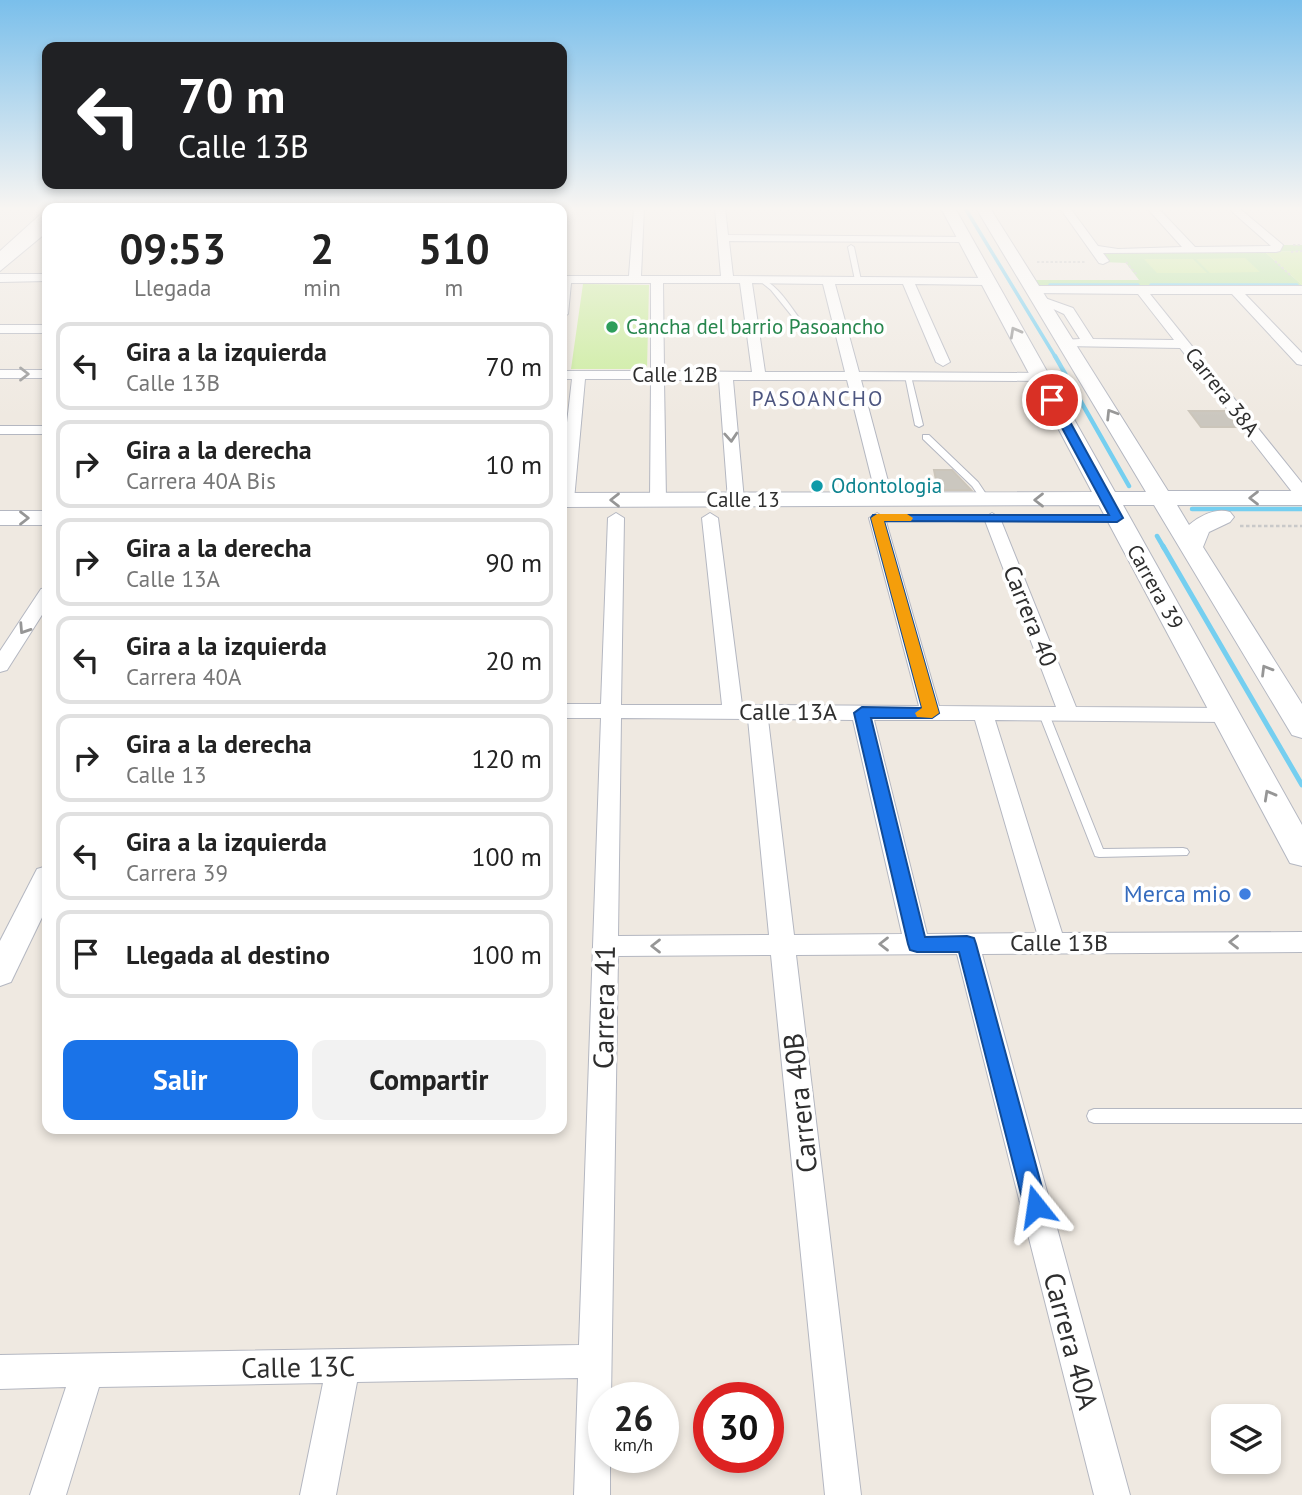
<!DOCTYPE html>
<html lang="es">
<head>
<meta charset="utf-8">
<style>
  :root { --surface:#fff; --page:#f2f2f2; --text:#222; --muted:#767676; --line:#e0e0e0; --accent:#1a73e8 }
  body { margin:0; font-family:"PT Sans",sans-serif; background:var(--page); color:var(--text); height:100vh; display:flex; flex-direction:column; font-size:26px; white-space:nowrap }
  * { box-sizing:border-box; margin:0 }
  p { font-size:23px; color:var(--muted) }
  .icon { flex:none; width:38px; height:38px; fill:none; stroke:currentColor; stroke-width:2; stroke-linecap:round; stroke-linejoin:round }
  .map { position:relative; flex:1; overflow:hidden }
  .panel { position:absolute; left:42px; top:203px; width:525px; height:931px; display:flex; flex-direction:column; background:var(--surface); border-radius:14px; box-shadow:0 4px 10px #0003 }
  .panel>* { flex:none }
  .guide { position:absolute; left:42px; top:42px; width:525px; height:147px; border-radius:14px; box-shadow:0 4px 10px #0003; background:#202124; color:#fff; overflow:hidden }
  .tools { position:absolute; left:1211px; top:1404px; display:grid; gap:14px }
  .tools a { display:grid; place-items:center; width:70px; height:70px; border-radius:14px; background:var(--surface); box-shadow:0 4px 10px #0003; font-size:35px }
  .speed { position:absolute; left:588px; top:1382px; display:flex; gap:14px; font-size:35px; font-weight:700; text-align:center }
  .speed>* { display:grid; place-content:center; width:91px; height:91px; border-radius:50%; background:var(--surface); box-shadow:0 4px 10px #0003; line-height:1 }
  .speed small { font-size:18px; font-weight:400 }
  .speed .limit { border:10px solid #d22; background:#fff; color:#111 }
  .pin { position:absolute; display:grid; place-items:center; width:60px; height:60px; color:#fff; margin:-30px; border:4px solid #fff; border-radius:50%; box-shadow:0 2px 7px #0007 }
  .me { position:absolute; width:77px; margin:-38px; rotate:345deg; stroke-linejoin:round; filter:drop-shadow(0 0 5px #0008) }
  .turn { display:flex; align-items:center; gap:24px; height:147px; padding:0 21px; font-size:32px }
  .turn .icon { width:91px; height:91px; stroke-width:2.5 }
  .turn b { display:block; font-size:49px; line-height:60px }
  .eta { display:flex; justify-content:space-evenly; align-items:center; height:119px; text-align:center }
  .eta b { font-size:42px; font-weight:700; line-height:49px }
  .button { display:flex; gap:14px; margin-top:auto; padding:14px 21px }
  .button a { flex:1; height:80px; border-radius:14px; background:var(--accent); color:#fff; font-size:28px; font-weight:700; line-height:80px; text-align:center }
  .button a+a { background:var(--page); color:var(--text) }
  ul { padding:0; list-style:none }
  li { display:flex; align-items:center; gap:21px; height:88px; margin:0 14px 10px; padding:0 7px; border:4px solid var(--line); border-radius:14px }
  li div { flex:1 }
  li b { display:block; font-size:26px }
  li em { font-style:normal }
  .map>svg:first-child { display:block }
</style>
</head>
<body>
<div class="map">
<svg width="1302" height="1495" viewBox="0 0 1302 1495">
  <rect width="100%" height="100%" fill="#efe9e1"/>
  <path fill="#b6e59e" d="M1277,245H1302V251L1265,252L1302,285V290H1035L1028,280H1139L1126,263L1104,262L1096,249L1106,251L1263,250Z"/>
  <path fill="#c9ec9a" d="M1302,251V285L1265,252Z
    M1245,258L1260,272L1210,273L1196,259Z
    M1144,259H1193L1207,273H1157Z
    M583,284L649,285L647,369H571Z"/>
  <g fill="none" stroke-linecap="round" stroke-linejoin="round">
    <path stroke="#75cff0" stroke-width="3.5" d="M965,208L1056,358
      M1050,285H1138
      M1151,285H1297"/>
    <path stroke="#75cff0" stroke-width="4.5" d="M1055,356L1129,486
      M1192,509H1302
      M1157,536L1164,548"/>
    <path stroke="#75cff0" stroke-width="5" d="M1163,546L1302,785"/>
  </g>
  <path fill="#cbc7bf" stroke="#cbc5ba" stroke-width="2" d="M1189,411H1226L1238,427H1201Z
    M934,470H952L971,490H938Z"/>
  <g fill="none" stroke-linecap="round" stroke-linejoin="round">
    <defs>
      <path id="service" d="M851,245L854,247L861,280L858,282L855,280L848,247Z
        M760,279C776,282 790,306 800,319V321H796L771,290L760,281Z
        M908,374L911,376L923,425L919,427L915,425L905,376Z
        M923,435H929L978,482L990,500L989,502H983L972,486L923,439Z
        M1044,711L1049,714L1103,849L1183,848L1187,849L1189,852L1187,855L1099,857L1095,856L1039,714Z
        M1094,1109H1302V1123H1094L1089,1121L1087,1116L1089,1111Z"/>
      <path id="minor" d="M634,208H644L641,276H721L715,208H725L728,235L969,237V241L965,242L729,241L733,276L991,278V284L987,285L915,284L950,362L943,366L936,362L903,284H835L859,372L1040,373L1047,377L1040,381L861,380L893,500L885,505L877,500L847,380H733L744,500L736,505L728,500L719,380H664L666,500L658,505L650,500L651,379H585L574,500L572,503L562,504V466L572,379H562V371H651V283H571L568,314L562,318V276H629ZM663,283H740L752,372L664,371ZM752,283L823,284L845,372H765Z
        M1060,208H1070L1098,246L1118,249L1182,247L1147,208H1158L1195,247L1271,246L1228,208H1239L1283,245L1280,251L1276,252L1103,253L1109,261L1103,264L1099,263Z
        M47,223V232L0,271V262Z
        M0,274H47V281L0,282Z
        M1035,286H1302V294H1245L1302,353V365L1297,364L1232,294H1150L1302,483V499L1296,497L1180,348L1063,346V340L1080,339L1064,314L1036,301L1042,297L1073,308L1093,339L1174,340L1138,294L1031,293L1029,290Z
        M0,325H47V333H0Z
        M0,370H47V378H0Z
        M0,426H47V434H0Z
        M616,513L624,518L621,705H722L702,518L710,513L718,518L742,705L919,706L869,518L877,513L885,518L939,706L1056,707L984,518L992,513L1000,518L1076,707L1225,708L1232,710L1235,715L1232,720L1225,722L995,720L1062,933L1302,932V952L982,954L1130,1495H1094L957,954L796,955L861,1495H825L771,955L618,956L611,1398H604V1458H610V1495H574L578,1378L357,1382L336,1495H300L323,1383L99,1387L66,1495H30L66,1387L0,1389V1355L579,1345L601,718H562V704H601L608,518ZM621,718L748,719L769,935L618,936ZM768,719L853,720L902,934L794,935ZM874,720H975L1037,933L927,934Z
        M47,588V607L7,670L0,672V651L41,589Z"/>
      <path id="tertiary" d="M47,866V907L11,982L0,986V941L37,869Z"/>
      <path id="secondary" d="M941,208H955L1115,492H1146L976,208H990L1168,491H1302V505H1177L1189,525C1201,515 1216,508 1230,512L1234,517L1230,522L1209,532L1203,547L1302,704V738L1292,735L1154,505H1123L1302,825V866L1290,863L1099,505L562,507V493L1092,492Z
        M47,211V224L6,263L0,265V251L42,213Z
        M0,511H47V525H0Z"/>
    </defs>
    <use href="#service" stroke="#b4b7c1" stroke-width="2"/>
    <use href="#minor" stroke="#b4b7c1" stroke-width="2"/>
    <use href="#tertiary" stroke="#b4b7c1" stroke-width="2"/>
    <use href="#secondary" stroke="#b4b7c1" stroke-width="2"/>
    <path stroke="#c9c9c9" stroke-width="2" stroke-dasharray="2.5 2" stroke-linecap="butt" d="M1293,245H1302
      M1291,252L1302,251
      M1275,261L1290,275
      M1037,262H1086
      M1126,262L1137,275"/>
    <path stroke="#c9c9c9" stroke-width="2.5" stroke-dasharray="3.5 2.5" stroke-linecap="butt" d="M1240,526H1302"/>
    <use href="#service" fill="#fff" fill-rule="evenodd"/>
    <use href="#minor" fill="#fff" fill-rule="evenodd"/>
    <use href="#tertiary" fill="#fff" fill-rule="evenodd"/>
    <use href="#secondary" fill="#fff" fill-rule="evenodd"/>
  </g>
  <defs><path id="oneway-chevron" d="M-2-3.5L2.5 0L-2 3.5" fill="none" stroke-width="1.6" stroke-linecap="round" stroke-linejoin="round" transform="scale(1.75)"/></defs>
  <g stroke="#969696">
    <use href="#oneway-chevron" transform="translate(1015 332) rotate(-119)"/>
    <use href="#oneway-chevron" transform="translate(24 374)"/>
    <use href="#oneway-chevron" transform="translate(1111 414) rotate(-122)"/>
    <use href="#oneway-chevron" transform="translate(731 437) rotate(86)"/>
    <use href="#oneway-chevron" transform="translate(1254 498) rotate(-180)"/>
    <use href="#oneway-chevron" transform="translate(615 500) rotate(180)"/>
    <use href="#oneway-chevron" transform="translate(1039 500) rotate(-180)"/>
    <use href="#oneway-chevron" transform="translate(24 518)"/>
    <use href="#oneway-chevron" transform="translate(24 629) rotate(123)"/>
    <use href="#oneway-chevron" transform="translate(1266 670) rotate(-121)"/>
    <use href="#oneway-chevron" transform="translate(1269 795) rotate(-119)"/>
    <use href="#oneway-chevron" transform="translate(1234 942) rotate(180)"/>
    <use href="#oneway-chevron" transform="translate(884 944) rotate(180)"/>
    <use href="#oneway-chevron" transform="translate(656 946) rotate(180)"/>
  </g>
  <linearGradient id="sky" x2="0" y2="1"><stop stop-color="#7abfeb"/><stop offset="0.5" stop-color="#f8f5f2"/><stop offset="1" stop-color="#f8f5f2" stop-opacity="0"/></linearGradient>
  <rect width="1302" height="417" fill="url(#sky)"/>
  <path fill="#1a73e8" stroke="#114b97" stroke-width="2" d="M1052,396L1058,400L1123,518L1117,522L884,521L939,713L932,718H871L925,937L967,936L974,938L976,944L1047,1206L1044,1214L1036,1218L1028,1214L1024,1206L959,952H917L910,950L908,944L854,713L862,707L922,708L871,518L873,515H1109L1047,400Z"/>
  <path fill="#f59e0b" d="M907,514L913,518L911,521H884L939,713L932,718L917,717L915,713L922,708L871,518L877,514Z"/>
  <circle fill="#2e9e5b" stroke="#fff" stroke-width="2.5" cx="612" cy="327" r="7"/>
  <circle fill="#0f9aa8" stroke="#fff" stroke-width="2.5" cx="817" cy="486" r="7"/>
  <circle fill="#3f7fe0" stroke="#fff" stroke-width="2.5" cx="1245" cy="894" r="7"/>
  <g text-anchor="middle" stroke-width="7" stroke-linejoin="round" paint-order="stroke">
    <g font-size="21" fill="#27864d" stroke="#fff" text-anchor="start">
      <text x="626" y="334">Cancha del barrio Pasoancho</text>
    </g>
    <g font-size="21" fill="#2e2e2e" stroke="#fff">
      <text x="675" y="382">Calle 12B</text>
      <text transform="translate(1222 392) rotate(52)" y="7">Carrera 38A</text>
      <text x="743" y="507">Calle 13</text>
      <text transform="translate(1155 587) rotate(61)" y="7">Carrera 39</text>
    </g>
    <g font-size="21" letter-spacing="2" fill="#4d5680" stroke="#fff">
      <text x="818" y="406">PASOANCHO</text>
    </g>
    <g font-size="21" fill="#0d838f" stroke="#fff" text-anchor="start">
      <text x="831" y="493">Odontologia</text>
    </g>
    <g font-size="24" fill="#2e2e2e" stroke="#fff">
      <text transform="translate(1030 616) rotate(68)" y="8">Carrera 40</text>
      <text x="788" y="720">Calle 13A</text>
      <text x="1059" y="951">Calle 13B</text>
    </g>
    <g font-size="24" fill="#366cbe" stroke="#fff" text-anchor="end">
      <text x="1231" y="902">Merca mio</text>
    </g>
    <g font-size="28" fill="#2e2e2e" stroke="#fff">
      <text transform="translate(604 1007) rotate(-89)" y="10">Carrera 41</text>
      <text transform="translate(800 1103) rotate(-96)" y="10">Carrera 40B</text>
      <text transform="translate(1071 1341) rotate(75)" y="10">Carrera 40A</text>
      <text transform="translate(298 1367) rotate(-1)" y="10">Calle 13C</text>
    </g>
  </g>
</svg>
<div class="tools">
<a><svg class="icon" aria-label="layers" viewBox="0 0 24 24"><path d="M12 4l9 5-9 5-9-5zM3 14l9 5 9-5"/></svg></a>
</div>
<div class="speed"><div>26<small>km/h</small></div><div class="limit">30</div></div>
<div class="pin" style="left:1052px;top:400px;background:#d93025"><svg class="icon" aria-label="arrive" viewBox="0 0 24 24"><path d="M6 21V4h12l-3 4 3 4H6"/></svg></div>
<svg class="me" style="left:1036px;top:1206px" viewBox="-20 -20 40 40"><path d="M0-17L14 15 0 8-14 15z" fill="#1a73e8" stroke="#fff" stroke-width="4"/></svg>
<div class="guide">
<div class="turn"><svg class="icon" aria-label="left" viewBox="0 0 24 24"><path d="M17 20v-9H6M10 6l-5 5 5 5"/></svg><div><b>70 m</b>Calle 13B</div></div>
</div>
<section class="panel">
<div class="eta">
<div><b>09:53</b><p>Llegada</p></div>
<div><b>2</b><p>min</p></div>
<div><b>510</b><p>m</p></div>
</div>
<ul>
<li><svg class="icon" aria-label="left" viewBox="0 0 24 24"><path d="M17 20v-9H6M10 6l-5 5 5 5"/></svg><div><b>Gira a la izquierda</b><p>Calle 13B</p></div><em>70 m</em></li>
<li><svg class="icon" aria-label="right" viewBox="0 0 24 24"><path d="M7 20v-9h11M14 6l5 5-5 5"/></svg><div><b>Gira a la derecha</b><p>Carrera 40A Bis</p></div><em>10 m</em></li>
<li><svg class="icon" aria-label="right" viewBox="0 0 24 24"><path d="M7 20v-9h11M14 6l5 5-5 5"/></svg><div><b>Gira a la derecha</b><p>Calle 13A</p></div><em>90 m</em></li>
<li><svg class="icon" aria-label="left" viewBox="0 0 24 24"><path d="M17 20v-9H6M10 6l-5 5 5 5"/></svg><div><b>Gira a la izquierda</b><p>Carrera 40A</p></div><em>20 m</em></li>
<li><svg class="icon" aria-label="right" viewBox="0 0 24 24"><path d="M7 20v-9h11M14 6l5 5-5 5"/></svg><div><b>Gira a la derecha</b><p>Calle 13</p></div><em>120 m</em></li>
<li><svg class="icon" aria-label="left" viewBox="0 0 24 24"><path d="M17 20v-9H6M10 6l-5 5 5 5"/></svg><div><b>Gira a la izquierda</b><p>Carrera 39</p></div><em>100 m</em></li>
<li><svg class="icon" aria-label="arrive" viewBox="0 0 24 24"><path d="M6 21V4h12l-3 4 3 4H6"/></svg><div><b>Llegada al destino</b></div><em>100 m</em></li>
</ul>
<div class="button"><a>Salir</a><a>Compartir</a></div>
</section>
</div>
</body>
</html>
